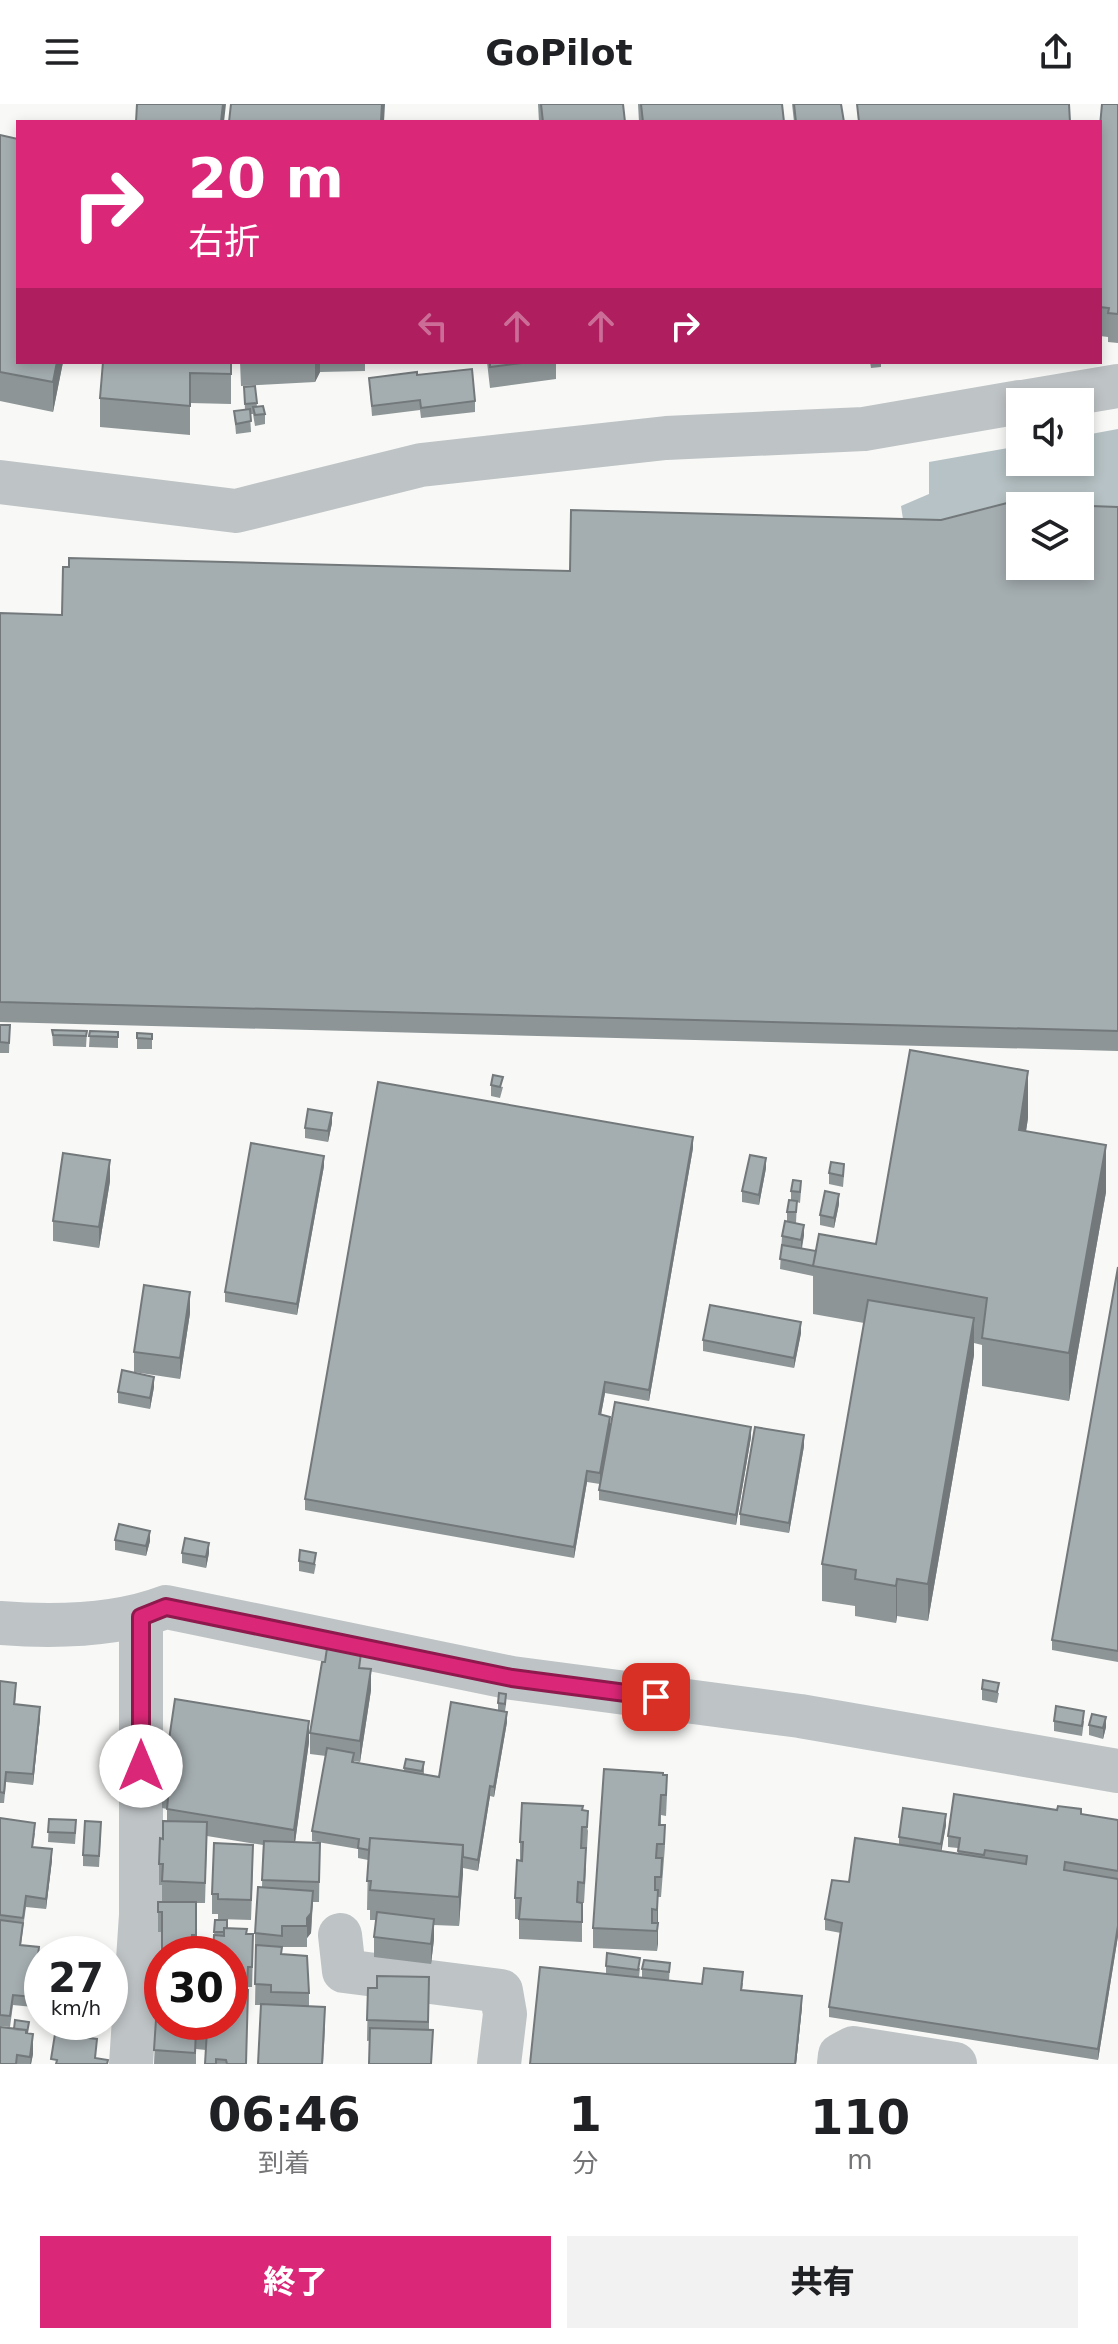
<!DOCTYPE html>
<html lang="ja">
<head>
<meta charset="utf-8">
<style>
  :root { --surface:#fff; --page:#f2f2f2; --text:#202124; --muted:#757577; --accent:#db2777 }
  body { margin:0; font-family:"DejaVu Sans","Noto Sans JP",sans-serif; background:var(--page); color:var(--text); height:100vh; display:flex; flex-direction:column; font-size:30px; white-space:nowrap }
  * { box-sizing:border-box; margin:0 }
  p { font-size:26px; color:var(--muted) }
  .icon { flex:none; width:44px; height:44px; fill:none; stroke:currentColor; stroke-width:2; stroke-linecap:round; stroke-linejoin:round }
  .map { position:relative; height:1960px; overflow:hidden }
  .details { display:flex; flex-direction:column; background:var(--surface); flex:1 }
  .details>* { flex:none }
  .hud { position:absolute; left:16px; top:16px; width:1086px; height:244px; border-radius:0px; box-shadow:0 4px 12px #0003; background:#db2777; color:#fff; overflow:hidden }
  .buttons { position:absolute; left:1006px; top:284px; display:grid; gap:16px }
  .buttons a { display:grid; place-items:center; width:88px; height:88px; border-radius:0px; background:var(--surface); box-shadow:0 4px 12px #0003; font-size:40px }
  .speed { position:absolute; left:24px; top:1832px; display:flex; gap:16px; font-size:40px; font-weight:700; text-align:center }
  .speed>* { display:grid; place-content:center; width:104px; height:104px; border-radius:50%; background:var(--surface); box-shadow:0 4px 12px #0003; line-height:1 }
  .speed small { font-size:20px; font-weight:400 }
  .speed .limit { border:12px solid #d22; background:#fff; color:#111 }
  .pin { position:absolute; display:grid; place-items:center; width:68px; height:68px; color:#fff; margin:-34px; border-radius:16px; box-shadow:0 4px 12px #0006 }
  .me { position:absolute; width:88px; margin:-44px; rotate:0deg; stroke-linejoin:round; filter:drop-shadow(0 0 6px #0008) }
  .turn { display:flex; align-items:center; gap:28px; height:168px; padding:0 40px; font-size:36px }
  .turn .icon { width:104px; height:104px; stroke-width:2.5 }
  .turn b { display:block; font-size:56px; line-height:68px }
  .lanes { display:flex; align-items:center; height:76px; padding:0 40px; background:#0003; justify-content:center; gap:40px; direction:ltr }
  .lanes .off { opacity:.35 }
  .eta { display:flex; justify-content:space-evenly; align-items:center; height:136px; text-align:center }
  .eta b { font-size:48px; font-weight:800; line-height:56px }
  .cta { display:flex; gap:16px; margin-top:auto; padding:16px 40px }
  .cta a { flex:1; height:92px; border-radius:0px; background:var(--accent); color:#fff; font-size:32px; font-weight:800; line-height:92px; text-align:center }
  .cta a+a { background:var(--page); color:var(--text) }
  header { display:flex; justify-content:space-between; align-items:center; height:104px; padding:0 40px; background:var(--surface); font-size:36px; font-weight:800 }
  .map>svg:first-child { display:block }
</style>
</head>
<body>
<header><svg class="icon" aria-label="menu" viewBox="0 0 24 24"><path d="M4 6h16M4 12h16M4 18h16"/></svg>GoPilot<svg class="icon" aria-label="share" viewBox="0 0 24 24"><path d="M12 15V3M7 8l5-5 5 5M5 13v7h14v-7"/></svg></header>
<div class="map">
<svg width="1118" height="1960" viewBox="0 0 1118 1960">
  <rect width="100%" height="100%" fill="#f8f8f6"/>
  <path fill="#b6c2c5" d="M1118,325V424L1080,402H1020L906,435L901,402L929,390V358L1020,342V358H1080V332Z"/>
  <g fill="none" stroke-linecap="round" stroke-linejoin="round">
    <path stroke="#bec3c5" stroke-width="44" d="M1023,298L1118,282
      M0,378L236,407L421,361L666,334L864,325L1020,298
      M0,1519C53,1523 116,1522 166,1503L512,1574L800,1612L1118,1667
      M340,1831L344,1867L501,1887L505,1910L499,1960
      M131,1960L141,1811V1513
      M839,1960L840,1951L853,1944L955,1960"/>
  </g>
  <path fill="#8d9597" d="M538,0H623L625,18H539Z
    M638,0H782L784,18H639Z
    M792,0H841L844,18H794Z
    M1118,0V239L1108,238V233L1100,232V22Z
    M0,31L18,258H63L53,308L0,297Z
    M231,258V300L190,299V331L100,323V294Z
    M240,258H374H365V267L320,268L315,278L241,282Z
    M487,258H556V275L490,284Z
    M870,258H881V263L871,264Z
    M417,271L475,297V308L421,314L420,306L372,312L369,274Z
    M255,282L257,303L265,310V320L255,322L253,310H250L251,328L236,330L234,307L245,306L244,283Z
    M1118,403V947L0,918V509L62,511L570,467L941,416Z
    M0,921H10L9,949H0Z
    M52,926L87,927L86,943L53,942Z
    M90,927L118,928V944L89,943Z
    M137,929L152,930V945H137Z
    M491,981L503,983L500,994L491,992Z
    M1028,1014L1026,1027L1106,1088L1069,1297L982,1282V1241L974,1239V1251L928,1517L897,1512L896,1519L855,1512V1502L822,1497V1460L864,1219L813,1210V1172L780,1165L782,1132L787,1117V1108L791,1096V1087H801L800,1099L797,1098L796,1119L804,1131L802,1145L816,1147L876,1140Z
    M332,1019L328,1038L305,1034V1024Z
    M693,1044L649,1297L605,1289L601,1311L610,1323L600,1380L587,1378L574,1454L305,1406V1395Z
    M324,1062L297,1211L225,1198V1188Z
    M766,1064L759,1101L742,1098V1087Z
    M829,1069L844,1071L843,1083L829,1080Z
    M110,1077L99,1144L53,1137V1117Z
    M839,1100L834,1124L820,1121V1111Z
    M1118,1163V1558L1052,1546V1536Z
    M190,1209L180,1275L134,1268V1248Z
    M801,1229L794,1264L703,1247V1236Z
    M154,1283L150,1305L118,1299V1288Z
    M751,1333L736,1421L599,1396V1386Z
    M804,1342L789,1429L740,1421V1410Z
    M115,1436L150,1437L146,1452L115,1446Z
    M182,1449H209L206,1464L182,1459Z
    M299,1457L316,1460L314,1470L299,1467Z
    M361,1564L371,1586L360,1658L354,1657V1658L404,1667V1664L424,1658V1671L439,1673L498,1606V1599L506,1601L505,1607L507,1618L494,1693L490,1692L478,1767L463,1764L459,1822L434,1821V1835L431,1860L374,1853V1833L376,1816H370V1806H367L368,1756L358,1754V1745L312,1737V1727L326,1652L310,1650V1629Z
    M0,1577L16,1589L15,1601L40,1614L33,1681L6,1678L4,1699H0Z
    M982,1585L999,1589L997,1599L982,1596Z
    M1054,1617H1084L1082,1632L1054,1627Z
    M1089,1621L1106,1623L1103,1635L1089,1631Z
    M309,1638L295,1738L320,1739L319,1798H313L311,1829L307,1834V1843H282V1850L309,1889V1902L325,1924L323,1960H258L261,1901H255L256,1850H255V1829L262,1783L263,1741L207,1732L205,1799H196V1850H162V1861V1828H158V1798H179H162V1781H159V1760L167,1717V1705L162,1704V1683Z
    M604,1665L667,1691L666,1712L661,1711V1721L665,1742L661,1793H658L657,1847L593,1844V1824Z
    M583,1706L588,1727L587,1744H582L586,1765L584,1799H579H582V1838L519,1835V1815H515V1794L520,1757V1738Z
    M1081,1711L1118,1716V1832L1098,1956L829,1913V1903L841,1829L825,1826V1815L849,1778L899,1741V1733L946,1721L941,1747L958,1750V1744L948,1743V1732Z
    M0,1714L35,1729L33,1743L52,1756L46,1805L26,1803L23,1824L21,1841L39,1853L33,1903L13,1901L10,1923L0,1922Z
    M49,1715L76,1727L75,1740L48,1738Z
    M101,1728L99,1763L83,1762V1751Z
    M253,1761L251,1816L218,1815V1810H212V1790Z
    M215,1816L227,1824L247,1830L253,1851L252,1883H248L246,1960H205L206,1946L196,1945V1960H154L156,1914H153L154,1890L162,1918H230V1850L214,1831Z
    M670,1859L669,1877L702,1880L743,1879L742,1886L802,1903L796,1960H530L606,1870V1862L640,1864L639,1873L642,1874V1865Z
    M429,1873V1926L367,1937L368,1884H377Z
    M28,1929L33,1950L31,1960H0Z"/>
  <path fill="#73797b" d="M223,0H226L224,18H221Z
    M382,0H385L384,18H381Z
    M57,258H63L53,308V278Z
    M315,258H320V268L315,278Z
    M1028,967V1014L1019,1073V1026Z
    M332,1009V1019L328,1038V1027Z
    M693,1033V1044L649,1297V1286Z
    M1106,1041V1088L1069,1297V1249Z
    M324,1052V1062L297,1211V1200Z
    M766,1054V1064L759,1101V1091Z
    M110,1056V1077L99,1144V1123Z
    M839,1090V1100L834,1124V1114Z
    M804,1121V1131L801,1146V1136Z
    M190,1188V1209L180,1275V1254Z
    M974,1214V1251L928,1517V1480Z
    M801,1218V1229L794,1264V1254Z
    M154,1273V1283L150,1305V1294Z
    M605,1278V1289L599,1321V1310Z
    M610,1313V1323L600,1380V1369Z
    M751,1323V1333L736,1421V1411Z
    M804,1331V1342L789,1429V1419Z
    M587,1367V1378L574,1454V1443Z
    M150,1427V1437L146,1452V1442Z
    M209,1439V1449L206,1464V1453Z
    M897,1475V1512L896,1519V1482Z
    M371,1565V1586L360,1658V1637Z
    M40,1603V1614L33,1681V1670Z
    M507,1608V1618L494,1693V1683Z
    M1106,1613V1623L1103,1635V1624Z
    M309,1617V1638L294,1746V1726Z
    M490,1682V1692L478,1767V1756Z
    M946,1710V1721L941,1750V1740Z
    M463,1741V1770L459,1822V1793Z
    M52,1745V1756L46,1805V1795Z
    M658,1786V1840L657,1847V1806Z
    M313,1787L311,1829L307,1834V1814Z
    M434,1815V1835L431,1860V1840Z
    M1118,1822V1832L1098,1956V1945Z
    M39,1843V1853L33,1903V1893Z
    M802,1892V1903L796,1960H795Z
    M33,1930V1950L31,1960H30Z"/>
  <path fill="#a4adb0" stroke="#73797b" stroke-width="2" fill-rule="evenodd" d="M137,0H223L221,18H136Z
    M231,0H382L381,17L229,18Z
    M541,0H623L625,18H543Z
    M641,0H782L784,18H643Z
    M794,0H841L844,18H796Z
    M857,0H1069L1070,18H859Z
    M1102,0H1118V210L1108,209L1109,204L1100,203V22Z
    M0,31L18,35V258H57L53,278L0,268Z
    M103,258H231V270L190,269V302L100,294Z
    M490,258H529L490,263Z
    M472,265L475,297L421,304L420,296L372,302L369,274L417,268V271Z
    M255,282L257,299L245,300L244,283Z
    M263,302L265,310L255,311L253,303Z
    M250,305L251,317L236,320L234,307Z
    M1007,399L1118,403V927L0,898V509L62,511L63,463H69V454L570,467L571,406L941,416ZM1020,402H1080V462H1020Z
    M0,921H10L9,939L0,938Z
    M52,926L87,927L86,932L53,931Z
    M90,927L118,928V933L89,932Z
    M137,929L152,930V935L137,934Z
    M910,946L1028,967L1019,1026L1106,1041L1069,1249L982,1234L987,1194L813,1162L819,1130L876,1140Z
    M493,971L503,973L500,983L491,981Z
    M378,978L693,1033L649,1286L605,1278L599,1310L610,1313L600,1369L587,1367L574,1443L305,1395Z
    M308,1005L332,1009L328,1027L305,1024Z
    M251,1039L324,1052L297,1200L225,1188Z
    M63,1049L110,1056L99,1123L53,1117Z
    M750,1051L766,1054L759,1091L742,1087Z
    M831,1058L844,1060L843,1072L829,1069Z
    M793,1076L801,1077L800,1088L791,1087Z
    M825,1087L839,1090L834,1114L820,1111Z
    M789,1096L797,1097L796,1108H787Z
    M785,1117L804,1121L801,1136L782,1132Z
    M782,1141L816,1147L813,1162L780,1155Z
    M1118,1163V1547L1052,1536Z
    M144,1181L190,1188L180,1254L134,1248Z
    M868,1196L974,1214L928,1480L897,1475L896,1482L855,1475L856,1466L822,1460Z
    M710,1201L801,1218L794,1254L703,1236Z
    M122,1266L154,1273L150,1294L118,1288Z
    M615,1298L751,1323L736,1411L599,1386Z
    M755,1323L804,1331L789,1419L740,1410Z
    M119,1420L150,1427L146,1442L115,1436Z
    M185,1434L209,1439L206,1453L182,1449Z
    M300,1446L316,1449L314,1460L299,1457Z
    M327,1544L361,1549L359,1564L371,1565L360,1637L310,1629L322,1558H325Z
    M983,1576L999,1579L997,1588L982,1585Z
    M0,1577L16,1579L14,1600L40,1603L33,1670L6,1668L4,1689L0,1688Z
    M499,1589L506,1590L505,1600L498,1599Z
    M175,1595L309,1617L294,1726L167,1705L169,1684L162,1683Z
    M451,1598L507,1608L494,1683L490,1682L478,1756L463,1753V1741L370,1734L369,1746L358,1744L359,1735L312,1727L327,1644L354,1649L352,1658L439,1673Z
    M1056,1602L1084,1607L1082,1622L1054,1617Z
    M1092,1610L1106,1613L1103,1624L1089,1621Z
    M406,1655L424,1658L422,1667L404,1664Z
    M604,1665L663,1669V1671H667L666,1691H661L659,1721H665L664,1740H657L656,1754H662L661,1773H655V1786H658L657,1806L652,1805V1819H658L657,1827L593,1824Z
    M954,1690L1057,1706L1058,1702L1081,1705V1710L1118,1716V1767L1065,1758L1064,1766L1118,1775V1822L1098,1945L829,1903L842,1819L825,1815L832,1776L849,1778L855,1734L1026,1760L1027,1752L985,1746L984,1751L958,1747L960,1734L948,1732Z
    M522,1699L583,1702L582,1706L588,1707L587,1723H582L581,1744H586L584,1779L578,1778L577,1798L582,1799V1818L519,1815L521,1794H515L517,1756L522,1757L523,1738H520Z
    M903,1704L946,1710L941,1740L899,1733Z
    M0,1714L35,1719L32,1743L52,1745L46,1795L26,1792L23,1814L0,1811Z
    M49,1715L76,1716L75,1729L48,1728Z
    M85,1717L101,1718L99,1752L83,1751Z
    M163,1717L207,1718L205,1779L162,1777L163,1760H159L160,1734L163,1735Z
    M370,1734L463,1741L459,1793L370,1786L371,1777H367Z
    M264,1737L320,1739L319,1778L262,1776Z
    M214,1739L253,1741L251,1796L218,1795V1790H212Z
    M258,1783L313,1787L311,1809L307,1814V1822H282V1832L255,1829Z
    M158,1798H196V1831H192V1850H162V1808H158Z
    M377,1808L434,1815L431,1840L374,1833Z
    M0,1816L23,1819L20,1841L39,1843L33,1893L13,1891L10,1912L0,1911Z
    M215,1816H227V1824H224V1828H214Z
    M224,1824L247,1825L246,1830H253L252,1863H248L247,1881L230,1880V1850H213L214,1831L224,1832Z
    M256,1841L282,1843L281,1850L307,1852L309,1889L271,1888V1881L255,1880Z
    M607,1849L640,1854L638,1866L606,1862Z
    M644,1856L670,1859L669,1868L642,1865Z
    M540,1863L702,1880L704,1864L743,1868L741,1886L802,1892L795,1960H530Z
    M377,1872L429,1873L428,1918L367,1916L368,1884H377Z
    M230,1886H248L246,1960H227L226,1956L216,1955V1960H205L207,1926L196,1925L195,1949L154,1946L157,1900H162V1918H230Z
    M154,1890L162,1891V1900H157V1904H153Z
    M261,1900L325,1903L322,1960H258Z
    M15,1916L29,1918L27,1929H26V1926L14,1925Z
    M0,1923L26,1926V1929L33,1930L30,1953L17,1951L16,1960H0Z
    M370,1924L433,1926L431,1960H369Z
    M55,1930L97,1935L95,1954L108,1956L107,1960H56L57,1956L51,1955Z"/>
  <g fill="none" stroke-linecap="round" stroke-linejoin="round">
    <defs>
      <path id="route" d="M141,1662V1513L166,1503L512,1574L656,1593"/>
    </defs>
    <use href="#route" stroke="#8e194d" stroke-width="20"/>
    <use href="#route" stroke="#db2777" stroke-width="14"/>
  </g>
</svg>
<div class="buttons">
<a><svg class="icon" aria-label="sound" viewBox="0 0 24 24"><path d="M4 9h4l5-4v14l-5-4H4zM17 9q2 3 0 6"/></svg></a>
<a><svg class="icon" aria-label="layers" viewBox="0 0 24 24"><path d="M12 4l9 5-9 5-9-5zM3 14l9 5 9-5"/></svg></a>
</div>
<div class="speed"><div>27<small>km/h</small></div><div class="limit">30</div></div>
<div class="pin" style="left:656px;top:1593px;background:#d93025"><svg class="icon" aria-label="arrive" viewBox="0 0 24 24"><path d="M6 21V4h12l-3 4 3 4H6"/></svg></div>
<svg class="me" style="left:141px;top:1662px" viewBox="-20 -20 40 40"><circle r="19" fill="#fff"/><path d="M0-13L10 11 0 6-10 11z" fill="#db2777"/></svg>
<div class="hud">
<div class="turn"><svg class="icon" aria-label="right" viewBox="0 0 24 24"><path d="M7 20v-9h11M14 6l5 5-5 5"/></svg><div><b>20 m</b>右折</div></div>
<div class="lanes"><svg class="icon off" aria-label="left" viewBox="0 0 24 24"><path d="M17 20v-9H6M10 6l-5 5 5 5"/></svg><svg class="icon off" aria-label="ahead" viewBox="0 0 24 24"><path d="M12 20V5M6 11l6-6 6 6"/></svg><svg class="icon off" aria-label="ahead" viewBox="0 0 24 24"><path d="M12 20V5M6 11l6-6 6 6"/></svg><svg class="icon" aria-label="right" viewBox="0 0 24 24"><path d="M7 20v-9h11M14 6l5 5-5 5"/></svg></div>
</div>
</div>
<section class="details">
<div class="eta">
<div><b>06:46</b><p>到着</p></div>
<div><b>1</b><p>分</p></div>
<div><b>110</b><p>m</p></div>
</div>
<div class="cta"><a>終了</a><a>共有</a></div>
</section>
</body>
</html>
